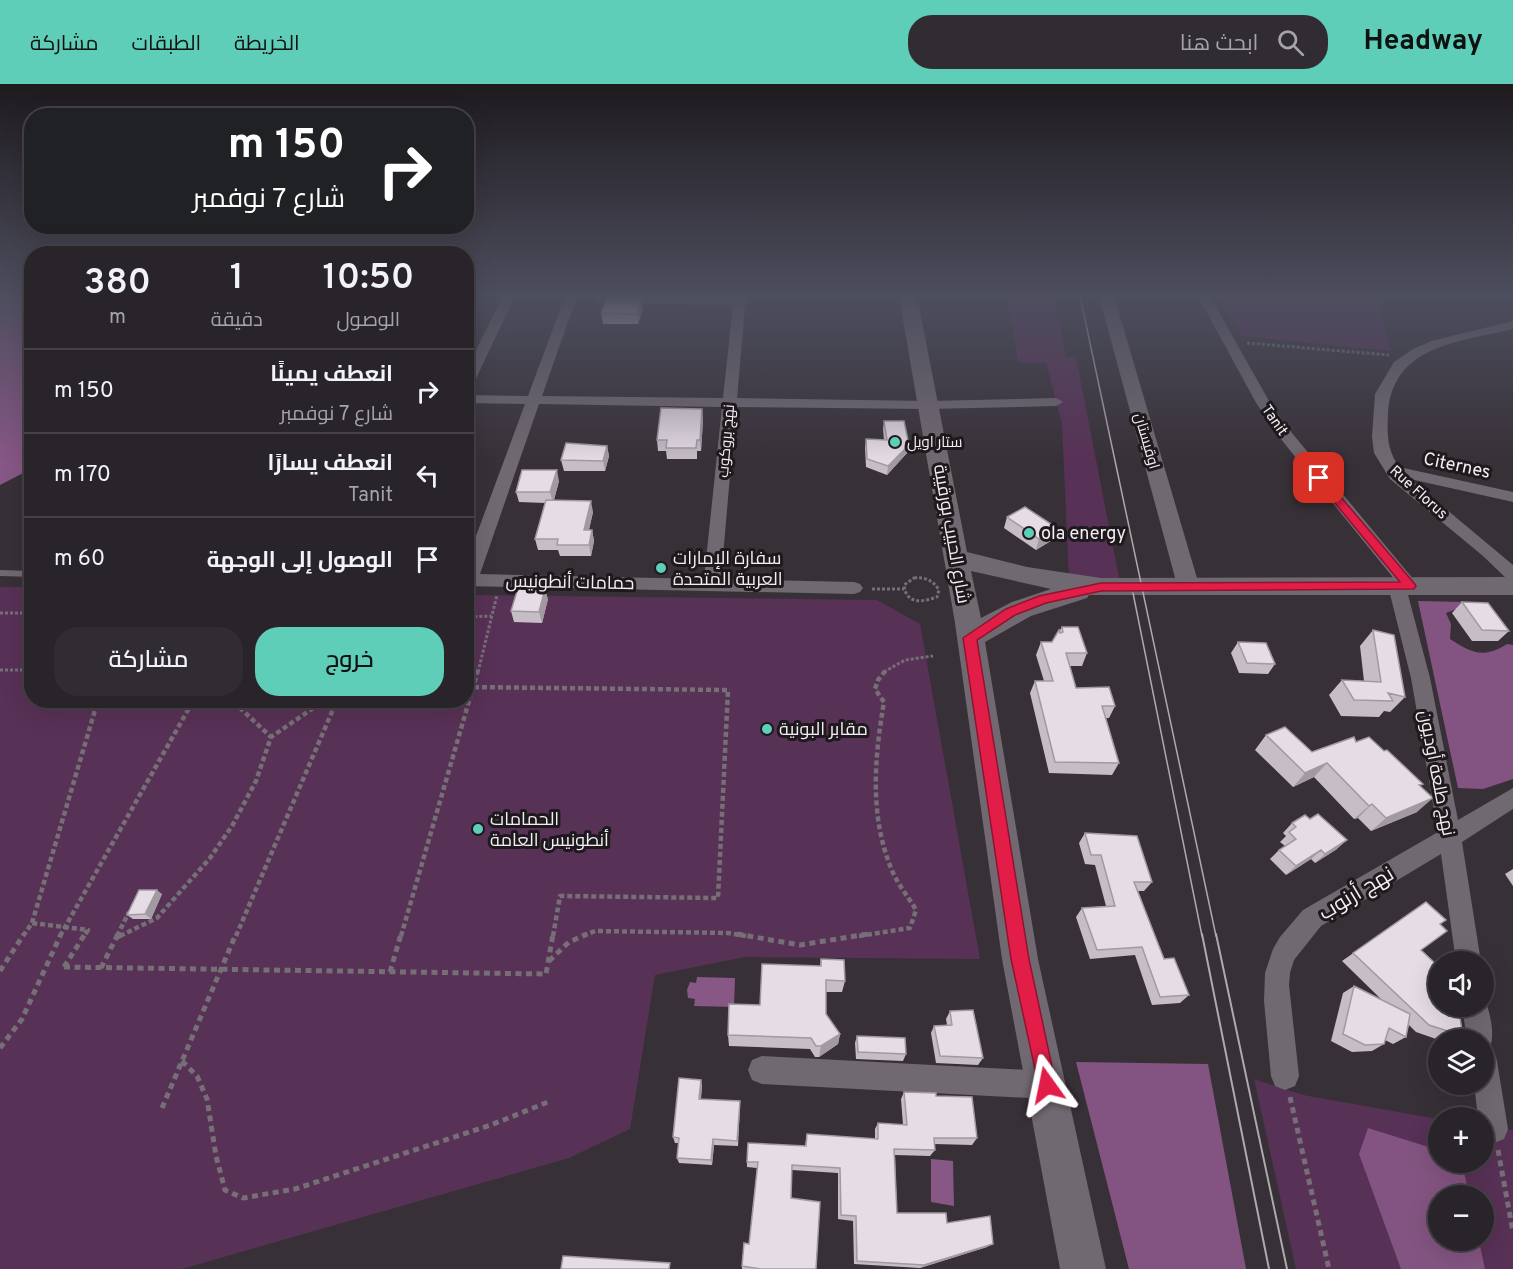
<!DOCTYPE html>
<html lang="ar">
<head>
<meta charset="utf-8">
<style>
  :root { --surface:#292429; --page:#312c31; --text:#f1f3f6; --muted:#a5a4a8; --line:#454146; --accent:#5eceb8 }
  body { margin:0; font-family:Overpass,Cairo,sans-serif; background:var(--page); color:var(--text); direction:rtl; height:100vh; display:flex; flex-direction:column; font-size:22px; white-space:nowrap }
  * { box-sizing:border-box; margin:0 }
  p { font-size:20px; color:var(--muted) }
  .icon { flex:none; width:33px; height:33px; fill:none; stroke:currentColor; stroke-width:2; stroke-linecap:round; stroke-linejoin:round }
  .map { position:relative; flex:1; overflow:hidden; direction:ltr }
  .details { position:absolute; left:24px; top:162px; width:450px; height:462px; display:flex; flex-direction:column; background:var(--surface); border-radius:24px; box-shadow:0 6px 24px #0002,0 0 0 2px var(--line); direction:rtl }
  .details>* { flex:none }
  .hud { position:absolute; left:24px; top:24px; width:450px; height:126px; border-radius:24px; box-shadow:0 6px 24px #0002,0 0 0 2px var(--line); direction:rtl; background:#202124; color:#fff; overflow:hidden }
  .controls { position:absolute; left:1428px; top:867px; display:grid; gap:12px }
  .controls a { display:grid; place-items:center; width:66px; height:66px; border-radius:50%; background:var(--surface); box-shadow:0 6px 24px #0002,0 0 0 2px var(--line); font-size:30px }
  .pin { position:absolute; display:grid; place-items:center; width:51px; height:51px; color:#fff; margin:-26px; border-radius:12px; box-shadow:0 3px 9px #0006 }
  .me { position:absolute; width:66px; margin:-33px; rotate:348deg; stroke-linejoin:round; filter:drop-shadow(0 0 4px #0008) }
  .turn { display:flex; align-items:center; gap:21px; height:126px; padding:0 30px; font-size:27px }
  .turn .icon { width:78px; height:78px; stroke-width:2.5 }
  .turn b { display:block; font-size:42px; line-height:51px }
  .eta { display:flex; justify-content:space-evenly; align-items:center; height:102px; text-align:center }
  .eta b { font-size:36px; font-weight:600; line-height:42px }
  .action { display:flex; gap:12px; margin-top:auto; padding:12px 30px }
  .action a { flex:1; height:69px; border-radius:24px; background:var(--accent); color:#111; font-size:24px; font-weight:600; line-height:69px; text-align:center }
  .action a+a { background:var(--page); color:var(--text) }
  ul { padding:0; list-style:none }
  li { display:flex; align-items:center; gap:18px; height:84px; padding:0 30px; border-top:2px solid var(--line) }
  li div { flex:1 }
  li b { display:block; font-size:22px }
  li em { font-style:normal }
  header { display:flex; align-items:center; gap:36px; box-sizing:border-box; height:84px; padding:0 30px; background:var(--accent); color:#111 }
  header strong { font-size:28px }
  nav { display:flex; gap:33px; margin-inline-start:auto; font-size:21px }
  .search { width:420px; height:54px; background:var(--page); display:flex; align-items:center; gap:15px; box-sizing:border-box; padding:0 21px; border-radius:24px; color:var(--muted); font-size:22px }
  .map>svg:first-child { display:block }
</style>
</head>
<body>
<header>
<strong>Headway</strong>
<div class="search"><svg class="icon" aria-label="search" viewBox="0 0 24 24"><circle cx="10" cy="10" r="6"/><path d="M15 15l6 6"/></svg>ابحث هنا</div>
<nav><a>الخريطة</a><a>الطبقات</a><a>مشاركة</a></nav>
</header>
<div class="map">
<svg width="1513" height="1185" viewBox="0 0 1513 1185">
  <rect width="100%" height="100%" fill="#373037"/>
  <path fill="#583156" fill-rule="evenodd" d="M1007,212H1054L1066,273H1076L1120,499L1069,495L1062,339L1046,279L1018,278Z
    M1217,212H1377L1391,267L1242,252Z
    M0,503H31L32,616H466L467,511L877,516L920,540L980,875L745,873L655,891L630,1045L569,1074L182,1185H0Z
    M1254,995L1303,1011L1438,1035V1078H1484V1042L1513,1046V1185H1296ZM1438,1112H1484V1156H1438Z"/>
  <path fill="#835481" d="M1418,517L1465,518L1467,521L1446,529L1451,540L1450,555C1472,569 1483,575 1507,560L1513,561V695L1483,705L1458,704Z
    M1076,978L1208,980L1246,1185H1129Z
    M1368,1044L1438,1066V1078L1462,1079L1469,1111L1438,1112V1156L1479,1157L1485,1185H1401L1359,1070Z"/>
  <path fill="#875785" d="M0,212H32L31,385L0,401Z
    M697,893L735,894L734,923L694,922L695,915L688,914L687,906L690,898L696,899Z
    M931,1075L953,1077L954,1122L931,1118Z"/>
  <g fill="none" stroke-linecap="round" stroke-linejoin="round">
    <path stroke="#766f76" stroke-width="3" stroke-dasharray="3 2" stroke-linecap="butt" d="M1247,259L1389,271
      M914,494C925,493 933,496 939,506L937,513C923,518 906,521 904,501Z
      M872,505H904
      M471,521L467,533L491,532
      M0,529H32
      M0,586H32
      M478,588L497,511
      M884,588L905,576L933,572"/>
    <path stroke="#766f76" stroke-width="4.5" stroke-dasharray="5 3" stroke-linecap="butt" d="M466,603L728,606L718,814L560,812L553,852
      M188,616L200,619L210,616
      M200,619L239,623L271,653
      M32,839L98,616
      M23,852L32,839L88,846L84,852
      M60,852L193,617
      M117,852L129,828
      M120,852L157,834L210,774L232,742L256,697L271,653L325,616
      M236,852L337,616
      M401,852L478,586
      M583,852L595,847L728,849L746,852
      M859,852L910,844L916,826C909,814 900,803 894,791C869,736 874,676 884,618L875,605L878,596L886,586"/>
    <path stroke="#766f76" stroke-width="5" stroke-dasharray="6 4.5" stroke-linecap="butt" d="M737,850L800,861L868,850
      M116,854L123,850
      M549,877L569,858L587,850
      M64,883L546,890L553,850
      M64,883L85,850
      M101,884L118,850
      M0,887L24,850
      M390,888L401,850
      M0,964L22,935L61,850
      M182,977L197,992L207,1015L216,1072L225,1106L243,1114L295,1105L491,1041L548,1018
      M1290,1013L1329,1185
      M162,1024L236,850
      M1498,1066L1513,1148"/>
    <path fill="#716971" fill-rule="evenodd" d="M0,486L32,487V493L0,492Z"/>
    <path fill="#716971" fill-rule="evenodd" d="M503,212H515L473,301L466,305V286Z
      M565,212H577L542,312L723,314L733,221L599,219L593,215L596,212H746L737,314L929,317L1056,314L1063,318L1056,322L929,325L736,323L721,495L854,498L860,500L863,504L860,508L854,510L466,502V479L525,320L466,319V311L528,312ZM539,320L722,323L704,495L480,490Z
      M1198,212H1210L1269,317L1287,343L1419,502L1416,506L1407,507L1430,594L1458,736L1513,704V725L1462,758L1481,878H1456L1441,770L1321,842L1294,876L1290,889L1289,901L1299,992L1295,1002L1285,1006L1275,1002L1271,992L1264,917L1265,889L1273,865L1280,853L1303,826L1438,748L1411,594L1388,502L1391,498L1395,496L1276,349L1255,317Z
      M1513,237V245C1459,258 1392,261 1388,330C1387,351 1387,365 1399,383L1513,408V418L1410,395L1513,481V497L1507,495L1483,472L1390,395L1374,369L1372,353L1375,310L1394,278L1413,265L1431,257Z
      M1484,913C1490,928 1496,951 1489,966L1494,967L1497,977L1508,1045L1504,1055L1494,1059L1484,1054V1034H1478L1474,1000H1484V956H1467L1462,922H1484Z
      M762,972L1047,987L1057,991L1061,1001L1057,1011L1047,1015L762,1000L752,996L748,986L752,976Z"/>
    <path fill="#716971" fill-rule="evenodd" d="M1099,212H1114L1199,501L1196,506L1188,509L1180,506L1177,501Z"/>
    <path fill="#716971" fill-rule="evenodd" d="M899,212H917L967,468L1027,483L1101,494L1513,493V511H1089L1087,514L1031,532L985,558L1038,875L1106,1185H1060L1002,875L955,539ZM971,487L1051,505L1012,518L981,534Z"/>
    <path stroke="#afa9af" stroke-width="1.5" d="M1080,212L1216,852
      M1133,509L1202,852"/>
    <path stroke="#afa9af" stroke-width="2" d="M1202,850L1269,1185
      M1216,850L1287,1185"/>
  </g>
  <path fill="#c6bdc5" d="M643,224L638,240H603L601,229Z
    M702,325L703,336L701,367H697V375H667L666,367H658L657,356Z
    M884,337L909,361L907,369L887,391L866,383L865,364L866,355L884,356L883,345Z
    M607,362L609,372L605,387H564L561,376Z
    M559,397L554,416L593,428L589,446H592L594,457L591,472H560L558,466H538L535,455L545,419L519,418L516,408Z
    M1007,433L1054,455L1036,466L1004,444Z
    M548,515L542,539L514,538L511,527Z
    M1462,518L1509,547L1498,557H1472L1452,529Z
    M1062,543L1087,569L1082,582H1070L1076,604L1115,622L1109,634H1106L1119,679L1112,691L1049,689L1030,609L1035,597H1044L1036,571L1041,558H1052Z
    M1373,546L1405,613L1390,628L1384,627L1379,633L1341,632L1329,611L1342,596L1364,597L1360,562Z
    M1238,558L1275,580L1268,590L1239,589L1231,569Z
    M1266,651L1312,668L1356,658L1423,700L1420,702L1417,728L1371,747L1358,734L1354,735L1314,693L1293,703L1255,666Z
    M1292,739L1337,765L1315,779L1311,775L1286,791L1270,775L1279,766L1285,762L1280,758L1286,752L1283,749Z
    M1085,749L1152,798L1144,807H1138L1164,875L1189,911L1180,919L1152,921L1135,871L1090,875L1076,833L1082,824L1106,822L1095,781L1085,780L1079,759Z
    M1513,785V802L1505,790Z
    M162,810L151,835H133L127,831Z
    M1426,818L1440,840L1421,866L1463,952L1455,956H1439L1416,948L1409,941L1406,953L1393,960L1385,956L1384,960L1372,967L1352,968L1331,957L1343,909L1354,902L1383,917L1342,877Z
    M821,875L845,897L842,908H826V930L840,950L838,960L819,973H815L810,965L729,962L728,951L760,921L820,882Z
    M950,927L983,974L978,981L936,979L931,949L934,942L947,941L946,935Z
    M857,952L906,970L903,977L856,975L855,959Z
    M701,996L702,1002L701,1015L740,1023L738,1062L714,1061L712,1081L679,1079L677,1074L679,1059H675L673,1053Z
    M904,1008L936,1012L977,1054L972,1061L934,1060L935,1066L930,1072L895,1071L897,1129L947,1139L987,1163L920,1184L854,1180L853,1137L838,1135V1089L792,1086L791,1114L816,1185H742V1182L749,1160L757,1084L747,1083V1078L805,1062L807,1050L875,1055V1045L878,1039L903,1041L901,1015Z"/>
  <path fill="#a19aa0" d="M642,213L643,224L638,240L637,230Z
    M702,325L703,336L701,367L700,356Z
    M909,361L907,369L887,391L888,382Z
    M607,362L609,372L605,387L603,377Z
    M557,386L559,397L553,419L550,408Z
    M591,417L593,428L586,457L584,446Z
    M1057,444L1054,455L1036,466L1039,455Z
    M592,446L594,457L591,472L589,461Z
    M545,505L548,515L542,539L539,528Z
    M1327,679L1314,693L1293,703L1305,689Z
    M1433,714L1417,728L1371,747L1386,734Z
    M1372,720L1358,734L1354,735L1369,722Z
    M1347,756L1337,765L1315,779L1325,770Z
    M1321,766L1311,775L1286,791L1296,782Z
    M157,806L162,810L151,835L145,830Z
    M840,950L838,960L819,973L821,962Z
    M701,996L702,1002L700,1021L699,1015Z
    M713,1055L714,1061L712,1081L711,1076Z
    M993,1160L987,1163L920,1184L924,1181Z"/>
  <path fill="#e6dce5" stroke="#a19aa0" stroke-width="1.5" d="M607,213H642L637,230L601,229Z
    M661,324L702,325L700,356H697L696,364H666L667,356H657Z
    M884,337H904L909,361L888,382L867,375L866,355L887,356Z
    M566,359L607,362L603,377L561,376Z
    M522,386H557L550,408H516Z
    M546,416L591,417L584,446H592L589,461H557L558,455H535Z
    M1025,423L1057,444L1039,455L1007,433Z
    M518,504L545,505L539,528L511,527Z
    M1462,518L1488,519L1509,547L1482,546Z
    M1062,543H1078L1087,569H1066L1076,604L1109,603L1115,622H1102L1119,679L1055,678L1035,597H1053L1041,558H1052L1059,546L1060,549L1063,548Z
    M1373,546L1394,551L1405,613L1388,609L1393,617L1354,616L1342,596L1381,598Z
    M1238,558L1266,559L1275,580L1247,579Z
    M1285,643L1312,668L1354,653L1356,658L1369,653L1384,667L1387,666L1423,700L1419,701L1433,714L1386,734L1372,720L1369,722L1327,679L1305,689L1266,651Z
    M1318,730L1347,756L1325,770L1321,766L1296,782L1279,766L1296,755L1289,748L1296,743L1292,739L1305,731L1310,735Z
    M1085,749L1137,752L1152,798H1134L1164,875L1174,874L1189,911L1160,913L1142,863L1097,866L1082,824L1115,822L1101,771H1091Z
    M139,806H157L145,830L127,831Z
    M1426,818L1446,836L1440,840L1447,847L1421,866L1438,882V922H1458L1463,952L1429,941L1353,869Z
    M821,875L844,876L845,897L826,896V930L840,950L821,962H816L811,954L728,951L729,920L760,921L762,880L821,882Z
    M1354,902L1410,930L1406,953L1389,944L1384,960L1365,961L1343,950Z
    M973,926L983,974L940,972L934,942L952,941L950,927Z
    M857,952L905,954L906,970L858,968Z
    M679,994L701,996L699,1015L740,1017L737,1057L713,1055L711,1076L677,1074L679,1054L673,1053Z
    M904,1008L936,1009V1012L972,1013L977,1054H934L935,1066L894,1065L897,1129H946L947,1139L990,1132L993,1160L924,1181L857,1177L856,1132L841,1131L840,1084L792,1081L791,1114L820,1118L816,1185H761L742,1182L744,1159L749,1160L758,1078H747L748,1059L806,1062L807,1050L878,1055V1039L907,1041Z
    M563,1172L670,1179L669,1185H561Z"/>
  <linearGradient id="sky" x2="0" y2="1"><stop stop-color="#1e1a1e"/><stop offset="0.56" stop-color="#4d4e5e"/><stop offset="1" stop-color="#4d4e5e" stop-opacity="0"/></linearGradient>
  <rect width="1513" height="378" fill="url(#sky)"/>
  <path fill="#e11d48" stroke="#92132f" stroke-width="1.5" d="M1319,391L1323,392L1414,499L1416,502L1414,505L1101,507L1046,519L1015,531L977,556L1029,875L1056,1001L1054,1008L1047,1011L1040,1008L1011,875L963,554L1006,525L1039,512L1101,499L1400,498L1316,396V392Z"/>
  <g fill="#5eceb8" stroke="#1d191c" stroke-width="2">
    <circle cx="895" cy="358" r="6"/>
    <circle cx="1029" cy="449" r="6"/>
    <circle cx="661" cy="484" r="6"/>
    <circle cx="767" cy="645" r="6"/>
    <circle cx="478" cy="745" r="6"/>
  </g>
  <g text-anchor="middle" stroke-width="6" stroke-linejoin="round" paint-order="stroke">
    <g font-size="15" fill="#f3eef3" stroke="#1d191c">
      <text transform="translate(1275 336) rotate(55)" y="5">Tanit</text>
      <text transform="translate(726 357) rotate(-85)" y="5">نهج بروكوب</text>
      <text transform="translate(1147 357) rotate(74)" y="5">اوقيستان</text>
      <text transform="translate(1419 408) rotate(42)" y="5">Rue Florus</text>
    </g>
    <g font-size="15" fill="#f3eef3" stroke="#1d191c" text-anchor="start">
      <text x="907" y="363">ستار اويل</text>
    </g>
    <g font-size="18" fill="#f3eef3" stroke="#1d191c">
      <text transform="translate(1457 381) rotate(12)" y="6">Citernes</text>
      <text transform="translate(952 450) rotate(80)" y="6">شارع الحبيب بورقيبة</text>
      <text transform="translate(570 498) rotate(1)" y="6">حمامات أنطونيس</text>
      <text transform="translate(1437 689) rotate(79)" y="6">نهج طلعة أوديون</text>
    </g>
    <g font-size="18" fill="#f3eef3" stroke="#1d191c" text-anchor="start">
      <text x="1041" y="455">ola energy</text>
      <text x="673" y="480">سفارة الإمارات<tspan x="673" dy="21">العربية المتحدة</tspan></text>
      <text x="779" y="651">مقابر البونية</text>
      <text x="490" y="741">الحمامات<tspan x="490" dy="21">أنطونيس العامة</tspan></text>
    </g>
    <g font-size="21" fill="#f3eef3" stroke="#1d191c">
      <text transform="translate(1356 809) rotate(-31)" y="7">نهج أرنوب</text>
    </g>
  </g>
</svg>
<div class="controls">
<a><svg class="icon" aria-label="sound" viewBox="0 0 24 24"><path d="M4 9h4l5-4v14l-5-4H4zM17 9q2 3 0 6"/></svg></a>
<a><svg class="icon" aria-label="layers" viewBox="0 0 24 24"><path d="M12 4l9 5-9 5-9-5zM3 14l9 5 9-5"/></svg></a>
<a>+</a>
<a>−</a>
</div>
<div class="pin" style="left:1319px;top:394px;background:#d93025"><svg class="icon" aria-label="arrive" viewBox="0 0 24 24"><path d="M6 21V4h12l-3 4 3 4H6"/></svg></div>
<svg class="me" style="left:1047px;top:1001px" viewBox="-20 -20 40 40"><path d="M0-17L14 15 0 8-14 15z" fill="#e11d48" stroke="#fff" stroke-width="4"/></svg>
<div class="hud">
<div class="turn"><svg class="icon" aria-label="right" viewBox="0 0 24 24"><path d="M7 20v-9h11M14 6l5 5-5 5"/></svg><div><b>150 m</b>شارع 7 نوفمبر</div></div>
</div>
<section class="details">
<div class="eta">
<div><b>10:50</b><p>الوصول</p></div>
<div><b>1</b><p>دقيقة</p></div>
<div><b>380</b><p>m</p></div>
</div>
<ul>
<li><svg class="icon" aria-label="right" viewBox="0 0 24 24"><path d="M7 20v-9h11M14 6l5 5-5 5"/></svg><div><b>انعطف يمينًا</b><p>شارع 7 نوفمبر</p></div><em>150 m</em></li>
<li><svg class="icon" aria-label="left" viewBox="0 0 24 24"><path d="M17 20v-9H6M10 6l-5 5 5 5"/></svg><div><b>انعطف يسارًا</b><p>Tanit</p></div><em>170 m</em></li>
<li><svg class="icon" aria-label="arrive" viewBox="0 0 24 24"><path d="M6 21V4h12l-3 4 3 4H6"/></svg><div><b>الوصول إلى الوجهة</b></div><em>60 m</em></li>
</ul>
<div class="action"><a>خروج</a><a>مشاركة</a></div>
</section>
</div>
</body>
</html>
